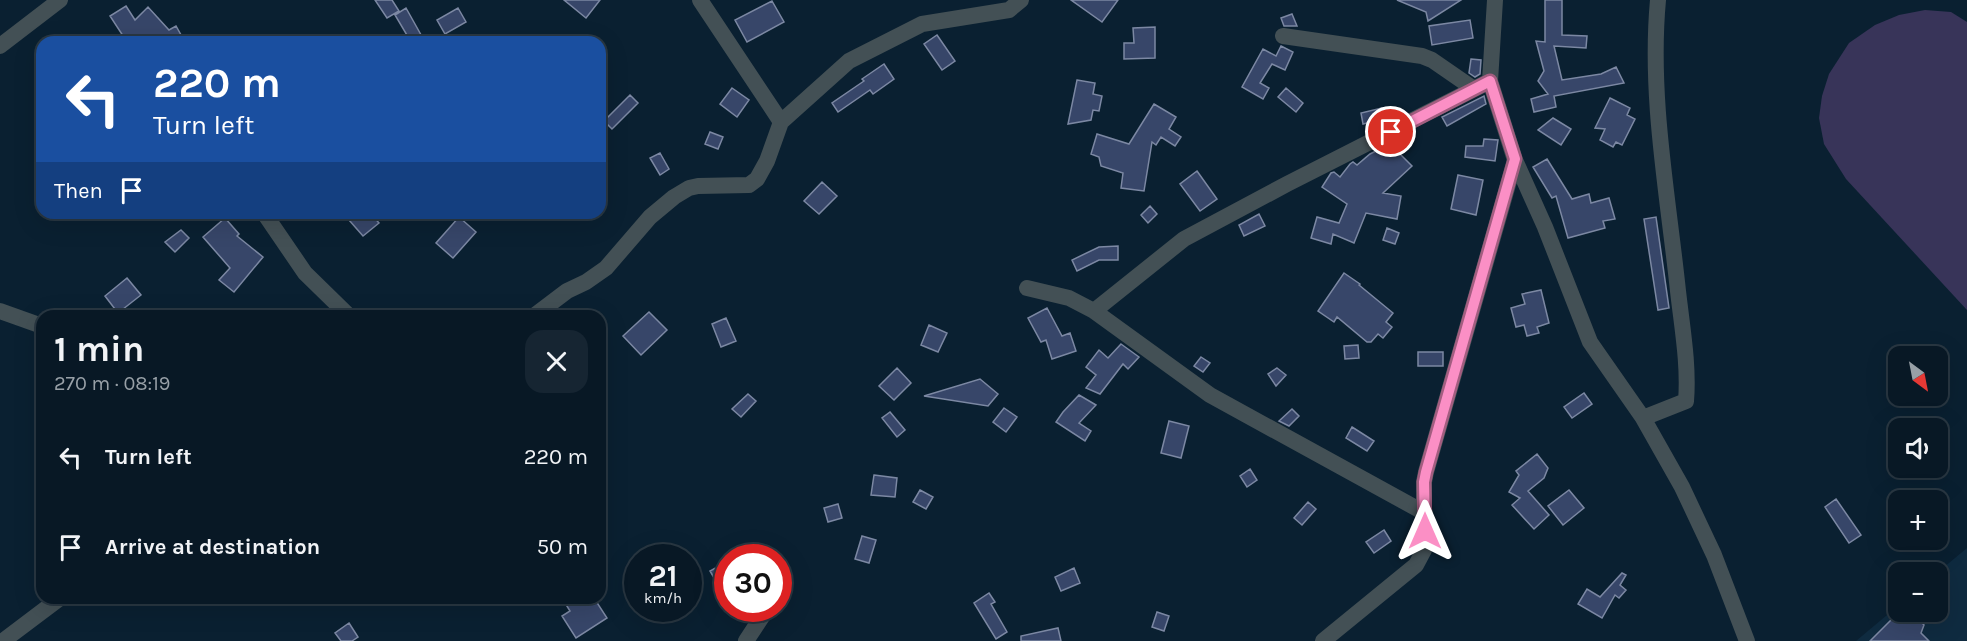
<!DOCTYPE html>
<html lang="en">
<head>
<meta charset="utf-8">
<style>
  :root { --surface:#081825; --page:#162532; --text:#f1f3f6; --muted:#98a0a7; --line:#293742 }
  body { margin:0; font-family:Karla,sans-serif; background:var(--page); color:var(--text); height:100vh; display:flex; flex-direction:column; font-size:22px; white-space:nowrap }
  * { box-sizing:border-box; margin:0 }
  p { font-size:20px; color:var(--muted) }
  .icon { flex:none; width:33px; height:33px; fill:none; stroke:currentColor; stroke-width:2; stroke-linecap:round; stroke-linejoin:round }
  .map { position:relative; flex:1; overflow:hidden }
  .side { position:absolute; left:36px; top:310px; width:570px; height:294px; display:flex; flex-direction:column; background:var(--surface); border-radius:18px; box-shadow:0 6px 24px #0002,0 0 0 2px var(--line) }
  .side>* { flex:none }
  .hud { position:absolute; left:36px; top:36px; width:570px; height:183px; border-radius:18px; box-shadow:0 6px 24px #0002,0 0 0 2px var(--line); background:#1a4fa0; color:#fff; overflow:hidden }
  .needle { width:39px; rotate:148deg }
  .fabs { position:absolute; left:1888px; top:346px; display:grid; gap:12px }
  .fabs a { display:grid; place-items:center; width:60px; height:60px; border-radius:12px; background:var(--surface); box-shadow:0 6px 24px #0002,0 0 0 2px var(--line); font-size:30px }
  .speed { position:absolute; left:624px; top:544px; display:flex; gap:12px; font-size:30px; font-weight:700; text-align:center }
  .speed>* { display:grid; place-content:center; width:78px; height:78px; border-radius:50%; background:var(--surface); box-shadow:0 6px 24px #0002,0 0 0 2px var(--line); line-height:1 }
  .speed small { font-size:15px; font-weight:400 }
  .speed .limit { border:9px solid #d22; background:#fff; color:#111 }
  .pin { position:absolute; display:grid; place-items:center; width:51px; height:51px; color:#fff; margin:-26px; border:3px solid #fff; border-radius:50%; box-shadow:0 2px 6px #0007 }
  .me { position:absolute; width:66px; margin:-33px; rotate:0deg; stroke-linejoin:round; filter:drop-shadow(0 0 4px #0008) }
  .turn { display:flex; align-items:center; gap:21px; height:126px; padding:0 18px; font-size:27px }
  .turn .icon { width:78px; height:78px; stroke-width:2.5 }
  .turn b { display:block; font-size:42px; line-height:51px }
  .then { display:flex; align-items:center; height:57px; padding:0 18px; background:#0003; gap:12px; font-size:22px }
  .round { display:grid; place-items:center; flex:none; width:63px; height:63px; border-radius:18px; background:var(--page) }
  .summary { display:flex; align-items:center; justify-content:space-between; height:102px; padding:0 18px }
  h1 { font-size:36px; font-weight:700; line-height:45px }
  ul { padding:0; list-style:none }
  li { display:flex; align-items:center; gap:18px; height:90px; padding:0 18px }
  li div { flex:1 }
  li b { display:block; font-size:22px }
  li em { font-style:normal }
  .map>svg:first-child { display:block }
</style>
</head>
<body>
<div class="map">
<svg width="1967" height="641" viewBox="0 0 1967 641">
  <rect width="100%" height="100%" fill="#0a2031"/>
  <path fill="#0f2b40" d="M1967,548V641H1856L1899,605V612H1938L1937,573Z"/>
  <path fill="#383459" d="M1925,10L1951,12L1967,22V310L1846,179L1824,144L1819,118L1822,96L1829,74L1849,43L1875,25L1899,15Z"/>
  <path fill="#374669" stroke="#7c88a3" stroke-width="1.5" d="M375,0H392L399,11L387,18Z
    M564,0H600L586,18Z
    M1071,0H1118L1102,22Z
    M1397,0H1461L1428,21L1426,12Z
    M1545,0H1562V35L1587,36L1586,48L1554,46L1562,80L1601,74L1616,67L1624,83L1554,96L1556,107L1534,112L1531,99L1548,94L1538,81L1544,71L1536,41L1545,42Z
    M772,1L784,22L747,42L735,20Z
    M126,6L135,20L148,7L169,30L176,26L185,42H127L110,16Z
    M406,8L425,42H411L395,15Z
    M458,8L466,22L445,34L437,20Z
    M1292,14L1297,26H1284L1281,18Z
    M1470,20L1473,38L1432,45L1429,26Z
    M1155,27V58L1124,59V43H1134L1133,28Z
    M937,35L955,61L942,70L924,44Z
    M1281,46L1293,52L1285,70L1272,64L1260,83L1269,88L1263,99L1242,87L1263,49L1276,56Z
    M1471,59L1481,60L1480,74L1475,77L1469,73Z
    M884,64L894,79L873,94L870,90L838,112L832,103L864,81L862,79Z
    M1077,80L1095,83L1093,94L1102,96L1099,111L1093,110L1091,120L1068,124Z
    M732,88L749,100L737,117L720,104Z
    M1286,88L1303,103L1296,112L1278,97Z
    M630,95L638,103L612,129L604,121Z
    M1484,96L1486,104L1447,126L1442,117Z
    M1610,98L1630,108L1627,115L1635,119L1622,145L1616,142L1613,147L1600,140L1605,129L1595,128Z
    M1154,104L1176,117L1169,129L1181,137L1175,146L1161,137L1156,145L1152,142L1144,191L1121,188L1123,173L1101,166L1099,157L1091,154L1097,134L1129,144Z
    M1382,108L1380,120L1363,124L1361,113Z
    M1553,118L1571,129L1561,145L1538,130Z
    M710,132L723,137L718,149L705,144Z
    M1484,139L1498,140L1495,161L1465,157L1466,146H1483Z
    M1390,144L1412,166L1383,193L1401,196L1397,219L1366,213L1354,243L1333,234L1331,244L1311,238L1317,217L1339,223L1347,204L1322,187L1331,173L1334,172L1340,177L1350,164L1353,162L1357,165L1370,154Z
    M660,153L669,169L660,175L650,158Z
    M1547,159L1572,199L1589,194L1591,203L1609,198L1615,219L1603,221L1605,228L1568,238L1556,196L1552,198L1533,167Z
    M1197,171L1217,199L1200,211L1180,184Z
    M1458,175L1483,180L1476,215L1451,209Z
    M822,182L837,196L819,214L804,201Z
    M1150,206L1157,214L1148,223L1141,215Z
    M357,213H370L379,223L363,236L349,220Z
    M1259,214L1265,226L1244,236L1239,225Z
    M459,217L476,232L453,258L436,243Z
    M1656,217L1669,308L1658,310L1644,219Z
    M225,218L239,234L237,236L263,257L234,292L219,280L230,268L203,237Z
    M1387,228L1399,233L1395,244L1383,240Z
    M181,230L189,238L175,252L165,242Z
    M1118,246V260H1099L1077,271L1072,260L1099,247Z
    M1344,273L1360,284L1359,285L1393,313L1386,322L1392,327L1383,338L1378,334L1371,342H1367L1337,317L1334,322L1318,311Z
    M127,278L141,295L118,313L105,296Z
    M1541,290L1549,323L1537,327L1539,333L1527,336L1524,325L1516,327L1511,308L1525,304L1522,294Z
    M1047,308L1062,336L1070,333L1076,351L1052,359L1046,340L1041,342L1028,318Z
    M649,312L667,330L641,355L623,336Z
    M726,318L736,341L721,347L712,324Z
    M929,325L947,333L938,352L921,345Z
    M1121,344L1139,357L1128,369L1123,364L1100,394L1086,388L1096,375L1086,367L1099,350L1108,358Z
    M1358,345L1359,358L1345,359L1344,346Z
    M1418,352H1443V366H1418Z
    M1201,357L1210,363L1203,372L1194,366Z
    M897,368L911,383L894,400L879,386Z
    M1277,368L1286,375L1276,386L1268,374Z
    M980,379L998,394L988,406L924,396Z
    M1584,393L1592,404L1572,418L1564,407Z
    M748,394L756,401L741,417L732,409Z
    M1079,395L1096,405L1079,423L1091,431L1085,441L1056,422L1063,412Z
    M1004,408L1017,417L1006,432L993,422Z
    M1292,409L1299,416L1289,426L1279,421Z
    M890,412L905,430L897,437L882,418Z
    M1169,421L1189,426L1181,458L1161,453Z
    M1352,427L1374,441L1367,451L1346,438Z
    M1537,454L1548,468L1544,478L1528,491L1549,515L1534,529L1512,505L1520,498L1509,492L1519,475L1516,471Z
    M1250,469L1257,480L1247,487L1240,476Z
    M874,475L897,478L895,497L871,495Z
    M920,490L933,497L926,509L913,502Z
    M1569,490L1584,508L1563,525L1548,506Z
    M1836,499L1861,535L1849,543L1825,507Z
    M1308,502L1316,509L1302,525L1294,518Z
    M838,504L842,518L828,522L824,508Z
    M1384,530L1391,541L1374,553L1366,542Z
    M862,536L876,540L869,563L855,559Z
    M728,561V602L710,571Z
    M1074,568L1080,583L1061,591L1055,577Z
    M1622,573L1626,575L1620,585L1626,590L1619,598L1615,595L1602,618L1578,604L1587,589L1600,597Z
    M989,593L995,602L991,604L1007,632L996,639L974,603Z
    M562,598H594L607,618L576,638L562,616L570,611Z
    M1157,612L1169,616L1164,631L1152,627Z
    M1899,612H1911L1924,625L1921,633L1929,641H1870Z
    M349,623L358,637L352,641H341L335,633Z
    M1058,628L1061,641H1021V636Z"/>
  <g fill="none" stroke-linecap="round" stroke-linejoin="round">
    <path stroke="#435055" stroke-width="16" d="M700,0L781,122
      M1495,0L1490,81L1515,160L1545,227L1590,342L1643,418L1682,487L1714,555L1747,641
      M1283,36L1422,56L1432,60L1474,89
      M0,46L60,0
      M264,213L305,273L349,316
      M1027,288L1069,298L1094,311L1210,395L1425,513
      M0,311L42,326
      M1094,311L1184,239L1287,184L1490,81
      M534,316L567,291L586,282L606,268L650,217L674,197L689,188L698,186L749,185L757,179L767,161L781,122L849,61L922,24L1009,10L1021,0
      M1643,418L1686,401C1689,365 1682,327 1678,291C1668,195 1649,97 1658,0
      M3,641L60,598
      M746,641L767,609
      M1323,641L1416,565L1424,550V482L1426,472L1515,160"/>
  </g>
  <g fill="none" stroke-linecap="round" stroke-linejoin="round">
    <defs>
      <path id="route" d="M1391,132L1490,81L1515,159L1426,472L1424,482L1425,531"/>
    </defs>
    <use href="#route" stroke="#a35d80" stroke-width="15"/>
    <use href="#route" stroke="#fb8fc5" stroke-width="10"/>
  </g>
</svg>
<div class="fabs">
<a><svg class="needle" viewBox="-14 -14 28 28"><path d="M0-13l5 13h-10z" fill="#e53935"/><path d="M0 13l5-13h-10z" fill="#98a0a7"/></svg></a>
<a><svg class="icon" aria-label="sound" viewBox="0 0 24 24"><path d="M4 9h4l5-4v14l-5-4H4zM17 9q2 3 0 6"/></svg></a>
<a>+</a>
<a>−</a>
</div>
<div class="speed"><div>21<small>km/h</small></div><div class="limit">30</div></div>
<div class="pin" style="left:1391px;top:132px;background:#d93025"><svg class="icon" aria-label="arrive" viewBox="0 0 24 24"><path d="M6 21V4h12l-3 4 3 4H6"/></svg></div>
<svg class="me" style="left:1425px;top:531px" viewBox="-20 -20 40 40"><path d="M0-17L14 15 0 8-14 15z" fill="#fb8fc5" stroke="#fff" stroke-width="4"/></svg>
<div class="hud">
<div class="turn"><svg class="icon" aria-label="left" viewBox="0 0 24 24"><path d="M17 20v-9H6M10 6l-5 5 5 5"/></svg><div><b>220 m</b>Turn left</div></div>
<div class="then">Then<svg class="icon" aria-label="arrive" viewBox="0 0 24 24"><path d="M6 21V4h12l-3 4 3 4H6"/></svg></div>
</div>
<section class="side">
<div class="summary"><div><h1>1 min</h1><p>270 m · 08:19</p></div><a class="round"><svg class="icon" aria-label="close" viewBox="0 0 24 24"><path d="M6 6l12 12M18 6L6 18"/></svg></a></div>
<ul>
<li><svg class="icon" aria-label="left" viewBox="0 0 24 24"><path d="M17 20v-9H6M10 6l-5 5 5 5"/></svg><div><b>Turn left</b></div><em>220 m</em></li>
<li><svg class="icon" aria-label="arrive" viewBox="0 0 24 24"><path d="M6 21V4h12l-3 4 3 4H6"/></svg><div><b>Arrive at destination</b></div><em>50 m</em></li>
</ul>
</section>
</div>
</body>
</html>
